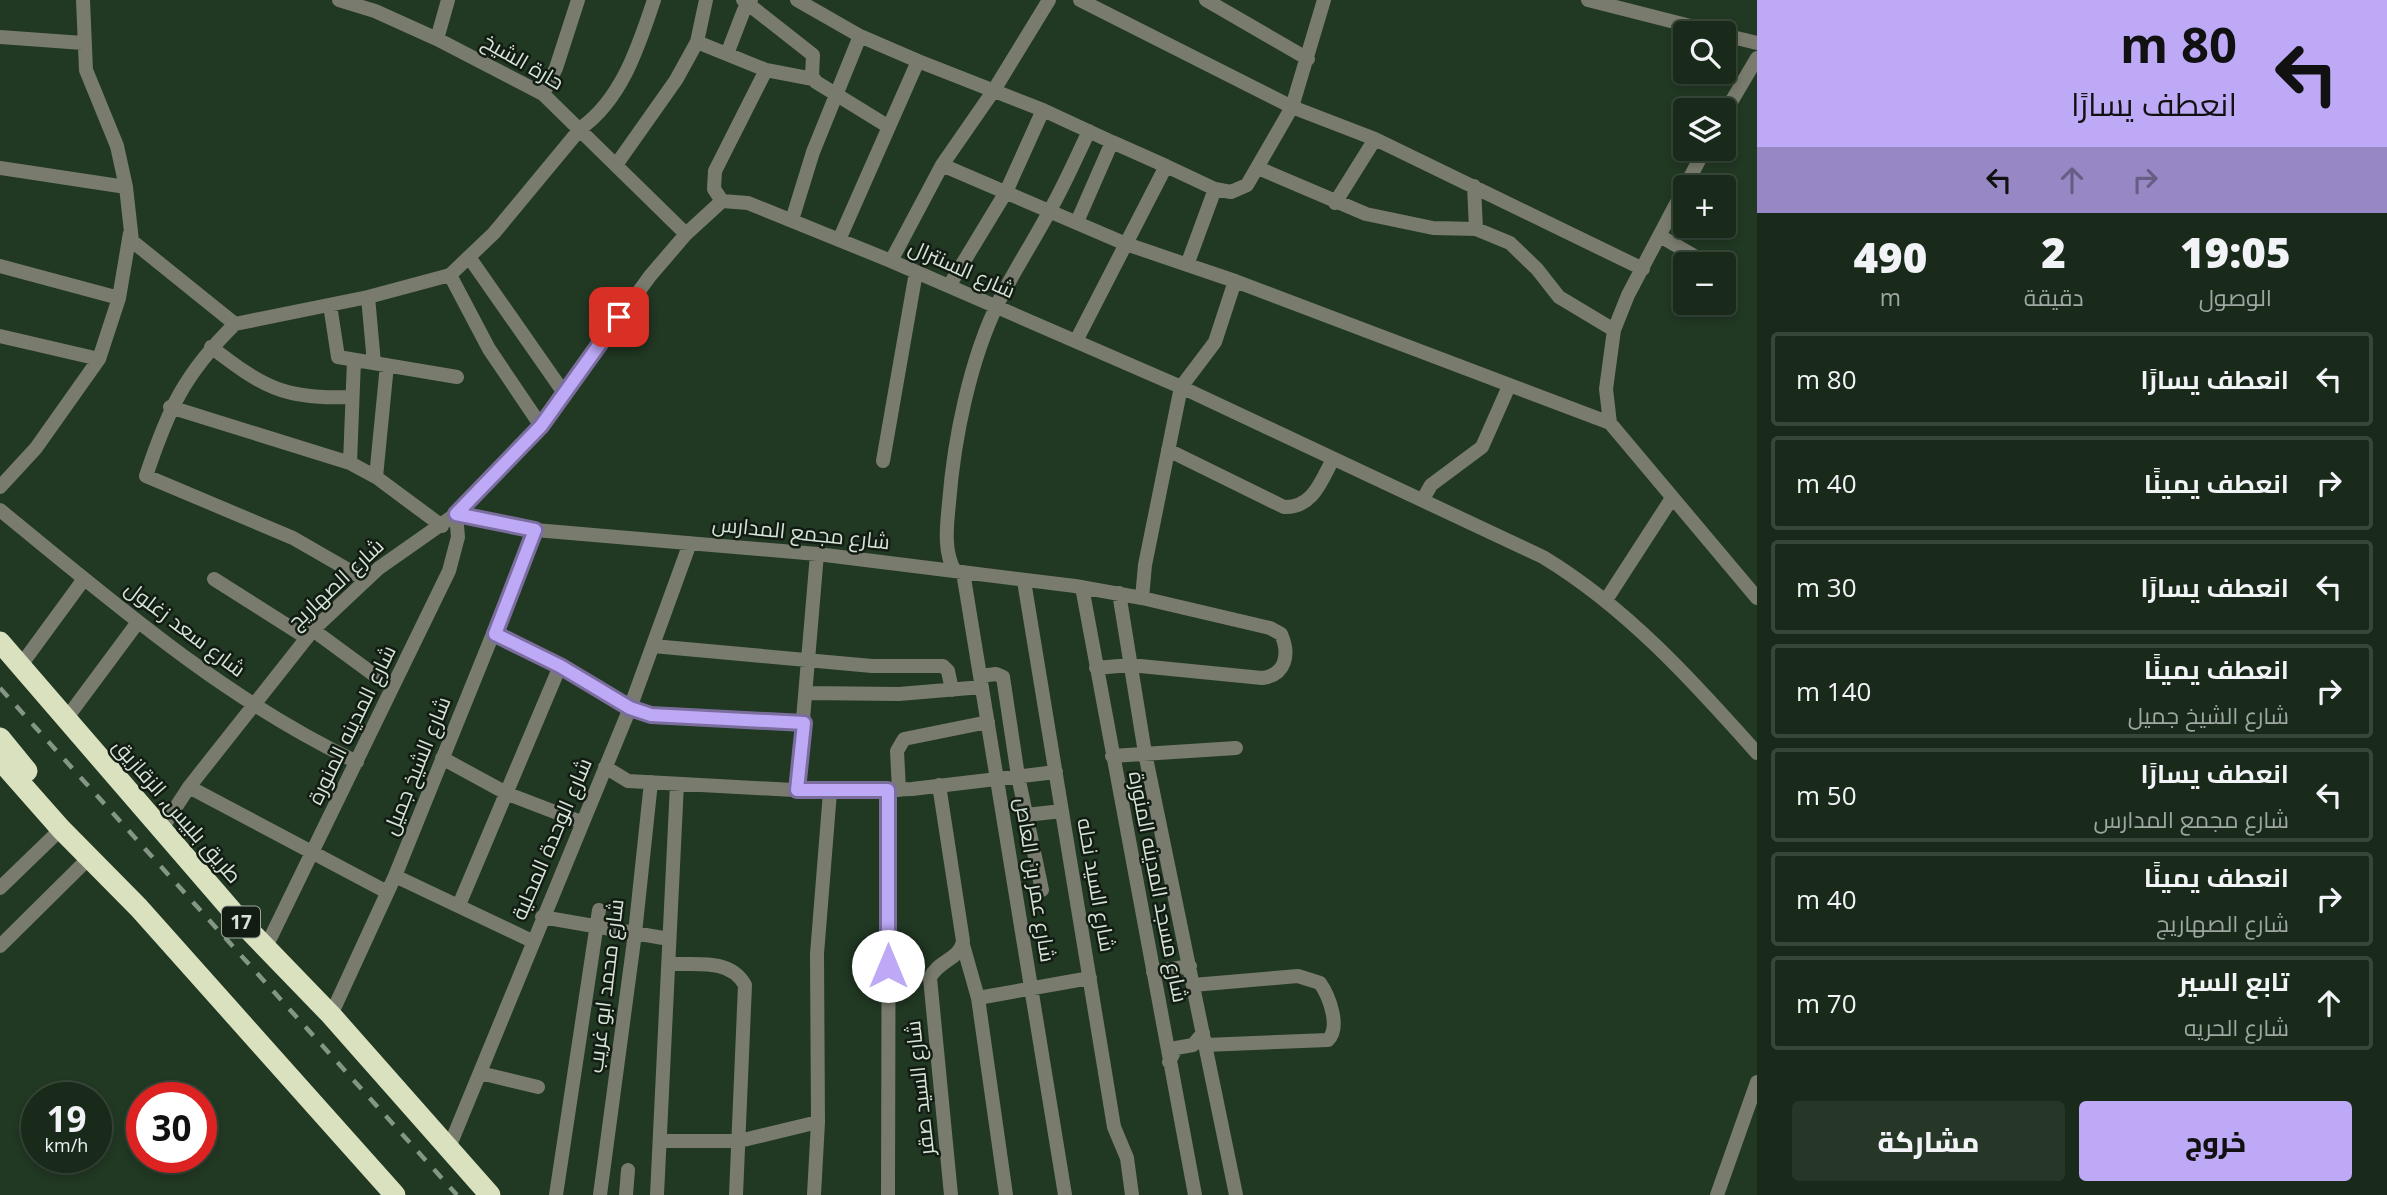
<!DOCTYPE html>
<html lang="ar">
<head>
<meta charset="utf-8">
<style>
  :root { --surface:#192a1a; --page:#263627; --text:#f1f3f6; --muted:#9fa7a2; --line:#374639; --accent:#bda9f5 }
  body { margin:0; font-family:"Open Sans",Cairo,sans-serif; background:var(--page); color:var(--text); direction:rtl; height:100vh; display:flex; flex-direction:column; font-size:26px; white-space:nowrap }
  * { box-sizing:border-box; margin:0 }
  p { font-size:23px; color:var(--muted) }
  .icon { flex:none; width:38px; height:38px; fill:none; stroke:currentColor; stroke-width:2; stroke-linecap:round; stroke-linejoin:round }
  .map { position:relative; flex:1; overflow:hidden; direction:ltr }
  .panel { display:flex; flex-direction:column; background:var(--surface); width:630px }
  .panel>* { flex:none }
  .top-card { background:#bda9f5; color:#111; overflow:hidden }
  .fabs { position:absolute; left:1673px; top:21px; display:grid; gap:14px }
  .fabs a { display:grid; place-items:center; width:63px; height:63px; border-radius:7px; background:var(--surface); box-shadow:0 4px 10px #0003,0 0 0 2px var(--line); font-size:35px }
  .speed { position:absolute; left:21px; top:1082px; display:flex; gap:14px; font-size:35px; font-weight:700; text-align:center }
  .speed>* { display:grid; place-content:center; width:91px; height:91px; border-radius:50%; background:var(--surface); box-shadow:0 4px 10px #0003,0 0 0 2px var(--line); line-height:1 }
  .speed small { font-size:18px; font-weight:400 }
  .speed .limit { border:10px solid #d22; background:#fff; color:#111 }
  .pin { position:absolute; display:grid; place-items:center; width:60px; height:60px; color:#fff; margin:-30px; border-radius:14px; box-shadow:0 4px 10px #0006 }
  .me { position:absolute; width:77px; margin:-38px; rotate:0deg; stroke-linejoin:round; filter:drop-shadow(0 0 5px #0008) }
  .turn { display:flex; align-items:center; gap:24px; height:147px; padding:0 35px; font-size:32px }
  .turn .icon { width:91px; height:91px; stroke-width:2.5 }
  .turn b { display:block; font-size:49px; line-height:60px }
  .lanes { display:flex; align-items:center; height:66px; padding:0 35px; background:#0003; justify-content:center; gap:35px; direction:ltr }
  .lanes .off { opacity:.35 }
  .eta { display:flex; justify-content:space-evenly; align-items:center; height:119px; text-align:center }
  .eta b { font-size:42px; font-weight:800; line-height:49px }
  .action { display:flex; gap:14px; margin-top:auto; padding:14px 35px }
  .action a { flex:1; height:80px; border-radius:7px; background:var(--accent); color:#111; font-size:28px; font-weight:800; line-height:80px; text-align:center }
  .action a+a { background:var(--page); color:var(--text) }
  ul { padding:0; list-style:none }
  li { display:flex; align-items:center; gap:21px; height:94px; margin:0 14px 10px; padding:0 21px; border:4px solid var(--line); border-radius:7px }
  li div { flex:1 }
  li b { display:block; font-size:26px }
  li em { font-style:normal }
  main { display:flex; flex:1; min-height:0 }
  .map>svg:first-child { display:block }
</style>
</head>
<body>
<main>
<section class="panel">
<div class="top-card">
<div class="turn"><svg class="icon" aria-label="left" viewBox="0 0 24 24"><path d="M17 20v-9H6M10 6l-5 5 5 5"/></svg><div><b>80 m</b>انعطف يسارًا</div></div>
<div class="lanes"><svg class="icon" aria-label="left" viewBox="0 0 24 24"><path d="M17 20v-9H6M10 6l-5 5 5 5"/></svg><svg class="icon off" aria-label="ahead" viewBox="0 0 24 24"><path d="M12 20V5M6 11l6-6 6 6"/></svg><svg class="icon off" aria-label="right" viewBox="0 0 24 24"><path d="M7 20v-9h11M14 6l5 5-5 5"/></svg></div>
</div>
<div class="eta">
<div><b>19:05</b><p>الوصول</p></div>
<div><b>2</b><p>دقيقة</p></div>
<div><b>490</b><p>m</p></div>
</div>
<ul>
<li><svg class="icon" aria-label="left" viewBox="0 0 24 24"><path d="M17 20v-9H6M10 6l-5 5 5 5"/></svg><div><b>انعطف يسارًا</b></div><em>80 m</em></li>
<li><svg class="icon" aria-label="right" viewBox="0 0 24 24"><path d="M7 20v-9h11M14 6l5 5-5 5"/></svg><div><b>انعطف يمينًا</b></div><em>40 m</em></li>
<li><svg class="icon" aria-label="left" viewBox="0 0 24 24"><path d="M17 20v-9H6M10 6l-5 5 5 5"/></svg><div><b>انعطف يسارًا</b></div><em>30 m</em></li>
<li><svg class="icon" aria-label="right" viewBox="0 0 24 24"><path d="M7 20v-9h11M14 6l5 5-5 5"/></svg><div><b>انعطف يمينًا</b><p>شارع الشيخ جميل</p></div><em>140 m</em></li>
<li><svg class="icon" aria-label="left" viewBox="0 0 24 24"><path d="M17 20v-9H6M10 6l-5 5 5 5"/></svg><div><b>انعطف يسارًا</b><p>شارع مجمع المدارس</p></div><em>50 m</em></li>
<li><svg class="icon" aria-label="right" viewBox="0 0 24 24"><path d="M7 20v-9h11M14 6l5 5-5 5"/></svg><div><b>انعطف يمينًا</b><p>شارع الصهاريج</p></div><em>40 m</em></li>
<li><svg class="icon" aria-label="ahead" viewBox="0 0 24 24"><path d="M12 20V5M6 11l6-6 6 6"/></svg><div><b>تابع السير</b><p>شارع الحريه</p></div><em>70 m</em></li>
</ul>
<div class="action"><a>خروج</a><a>مشاركة</a></div>
</section>
<div class="map">
<svg width="1757" height="1195" viewBox="0 0 1757 1195">
  <rect width="100%" height="100%" fill="#213823"/>
  <g fill="none" stroke-linecap="round" stroke-linejoin="round">
    <path stroke="#787b6d" stroke-width="14" d="M83,0L86,70L117,146L126,187L132,241L235,324
      M339,0L375,11L437,39L543,94L686,234
      M743,0L813,55L812,76L816,82L889,127
      M1080,0L1292,107L1375,139
      M1206,0L1308,59
      M1588,0L1718,33
      M1724,35L1757,43
      M860,36L918,61
      M0,37L83,43
      M437,39L448,0
      M697,42L766,70L813,79
      M727,54L744,10L751,0
      M543,94L556,68L578,0
      M1724,114L1757,58
      M616,165L676,80L697,42L706,0
      M942,165L1126,244L1235,281L1215,342L1181,387L1145,565L1142,598
      M1166,166L1215,189
      M0,168L126,187
      M1258,168L1366,214L1433,228L1476,229L1510,243L1537,269L1559,297L1614,330L1628,295L1705,149
      M1474,186L1476,229
      M722,201L748,203L891,261L1181,387L1543,557C1626,607 1693,681 1757,753
      M722,201L714,189L715,171L766,70
      M1335,203L1375,139L1643,269
      M792,220L813,152L860,36L797,0
      M1660,236L1708,264
      M839,240L918,61L1043,110L1112,142L1077,222
      M469,257L564,393
      M891,261L942,165L994,90L1049,0
      M1187,265L1215,189L1231,192L1247,185L1292,107L1324,0
      M0,266L119,298
      M450,275L489,349L541,426
      M1235,281L1610,423
      M949,286L1006,192L1043,110
      M368,297L374,363
      M330,305L338,357L457,377
      M235,324L368,297L450,275L494,233L581,128C622,99 639,45 654,0
      M235,324C184,374 168,410 146,476L293,538L366,580
      M1614,330L1606,389L1610,423L1757,598
      M0,336L99,359
      M1076,341L1166,166L1112,142
      M211,347C262,386 283,400 351,397
      M170,407L350,463L376,477L442,526
      M1168,450L1284,507C1313,508 1321,481 1333,459
      M883,461L916,272
      M350,463L354,360
      M376,477L387,365
      M0,487L36,448L99,359L119,298L130,233
      M1423,499L1431,485L1482,447L1509,386
      M0,510C113,602 224,699 357,762
      M955,571C943,552 947,524 949,503C954,439 970,359 999,301C1014,271 1033,242 1049,212C1064,186 1076,158 1089,131
      M963,572L1065,1195
      M214,579L307,638
      M1024,581L1114,1127L1127,1158L1132,1195
      M1082,587L1195,1195
      M1119,593L1145,753L1236,1195
      M1606,600L1672,498
      M313,630L392,688
      M495,634L560,666L630,708L651,715L804,723
      M653,646L872,666H943L948,671L952,690
      M21,665L84,579
      M980,676L996,674L1003,677L1018,776L1042,890
      M806,693L899,694L982,687
      M66,719L138,622
      M1112,756L1236,748
      M442,758L508,794L581,822
      M605,767L628,781L830,792L912,789L1056,772
      M939,785L963,941C960,960 938,960 930,978L951,1195
      M189,787L387,892
      M797,790L817,554
      M899,790L897,751L904,739L988,722
      M1026,815L1062,811
      M161,830L189,787L313,630L379,568L456,514L498,472L541,426L650,276L686,234L722,201
      M395,876L532,941
      M0,888L61,829
      M459,905L560,666
      M542,917L669,939
      M963,945L978,998L1006,1195
      M0,946L89,858
      M266,947L449,571L458,537L456,514L535,530L817,554L1075,586L1142,598L1270,628L1281,634C1290,654 1286,675 1262,678L1130,665L1096,668
      M669,964C696,965 730,958 745,985L736,1195
      M1153,972L1190,966
      M1193,985L1298,976L1320,983C1329,996 1341,1027 1328,1040L1205,1045
      M978,998L1090,978
      M331,1015L395,876L535,530
      M1169,1062L1176,1048L1193,1045L1203,1033
      M480,1073L538,1087
      M661,1141H739L818,1122
      M448,1150L630,708L690,543
      M556,1195L599,910
      M600,1195L635,933L651,782
      M626,1195L628,1170
      M657,1195L677,784
      M814,1195L818,1122L817,954L830,792
      M888,1195L889,790
      M1717,1195L1757,1082"/>
    <path stroke="#dae1be" stroke-width="21" d="M0,642L246,927L331,1015L490,1195
      M0,738L27,771
      M0,760L61,829L139,908L395,1195"/>
    <path stroke="#849686" stroke-width="4.5" stroke-dasharray="12 12" stroke-linecap="butt" d="M0,688L457,1195"/>
  </g>
  <g fill="none" stroke-linecap="round" stroke-linejoin="round">
    <defs>
      <path id="route" d="M619,317L541,426L456,514L535,530L495,634L560,666L630,708L651,715L804,723L797,790H888V966"/>
    </defs>
    <use href="#route" stroke="#7b6e9f" stroke-width="18"/>
    <use href="#route" stroke="#bda9f5" stroke-width="12"/>
  </g>
  <g text-anchor="middle" stroke-width="5" stroke-linejoin="round" paint-order="stroke">
    <rect fill="#121c13" stroke="#9ba89c" stroke-width="2" x="222" y="906.5" width="38" height="31" rx="5"/>
    <g font-size="19" font-weight="bold" fill="#d6e4d7">
      <text x="241" y="929">17</text>
    </g>
    <g font-size="21" fill="#d6e4d7" stroke="#121c13">
      <text transform="translate(523 62) rotate(30)" y="7">حارة الشيخ</text>
      <text transform="translate(962 269) rotate(24)" y="7">شارع السنترال</text>
      <text transform="translate(801 533) rotate(6)" y="7">شارع مجمع المدارس</text>
      <text transform="translate(336 584) rotate(-43)" y="7">شارع الصهاريج</text>
      <text transform="translate(185 629) rotate(37)" y="7">شارع سعد زغلول</text>
      <text transform="translate(352 725) rotate(-64)" y="7">شارع المدينه المنورة</text>
      <text transform="translate(417 766) rotate(-68)" y="7">شارع الشيخ جميل</text>
      <text transform="translate(177 811) rotate(49)" y="7">طريق بلبيس, الزقازيق</text>
      <text transform="translate(552 839) rotate(-67)" y="7">شارع الوحدة المحلية</text>
      <text transform="translate(1035 880) rotate(81)" y="7">شارع عمر بن العاص</text>
      <text transform="translate(1096 885) rotate(80)" y="7">شارع السيد نحله</text>
      <text transform="translate(1158 887) rotate(79)" y="7">شارع مسجد المدينه المنورة</text>
      <text transform="translate(606 986) rotate(-83)" y="7">شارع محمد ابو غريب</text>
      <text transform="translate(920 1088) rotate(-96)" y="7">شارع السيد صقر</text>
    </g>
  </g>
</svg>
<div class="fabs">
<a><svg class="icon" aria-label="search" viewBox="0 0 24 24"><circle cx="10" cy="10" r="6"/><path d="M15 15l6 6"/></svg></a>
<a><svg class="icon" aria-label="layers" viewBox="0 0 24 24"><path d="M12 4l9 5-9 5-9-5zM3 14l9 5 9-5"/></svg></a>
<a>+</a>
<a>−</a>
</div>
<div class="speed"><div>19<small>km/h</small></div><div class="limit">30</div></div>
<div class="pin" style="left:619px;top:317px;background:#d93025"><svg class="icon" aria-label="arrive" viewBox="0 0 24 24"><path d="M6 21V4h12l-3 4 3 4H6"/></svg></div>
<svg class="me" style="left:888px;top:966px" viewBox="-20 -20 40 40"><circle r="19" fill="#fff"/><path d="M0-13L10 11 0 6-10 11z" fill="#bda9f5"/></svg>
</div>
</main>
</body>
</html>
